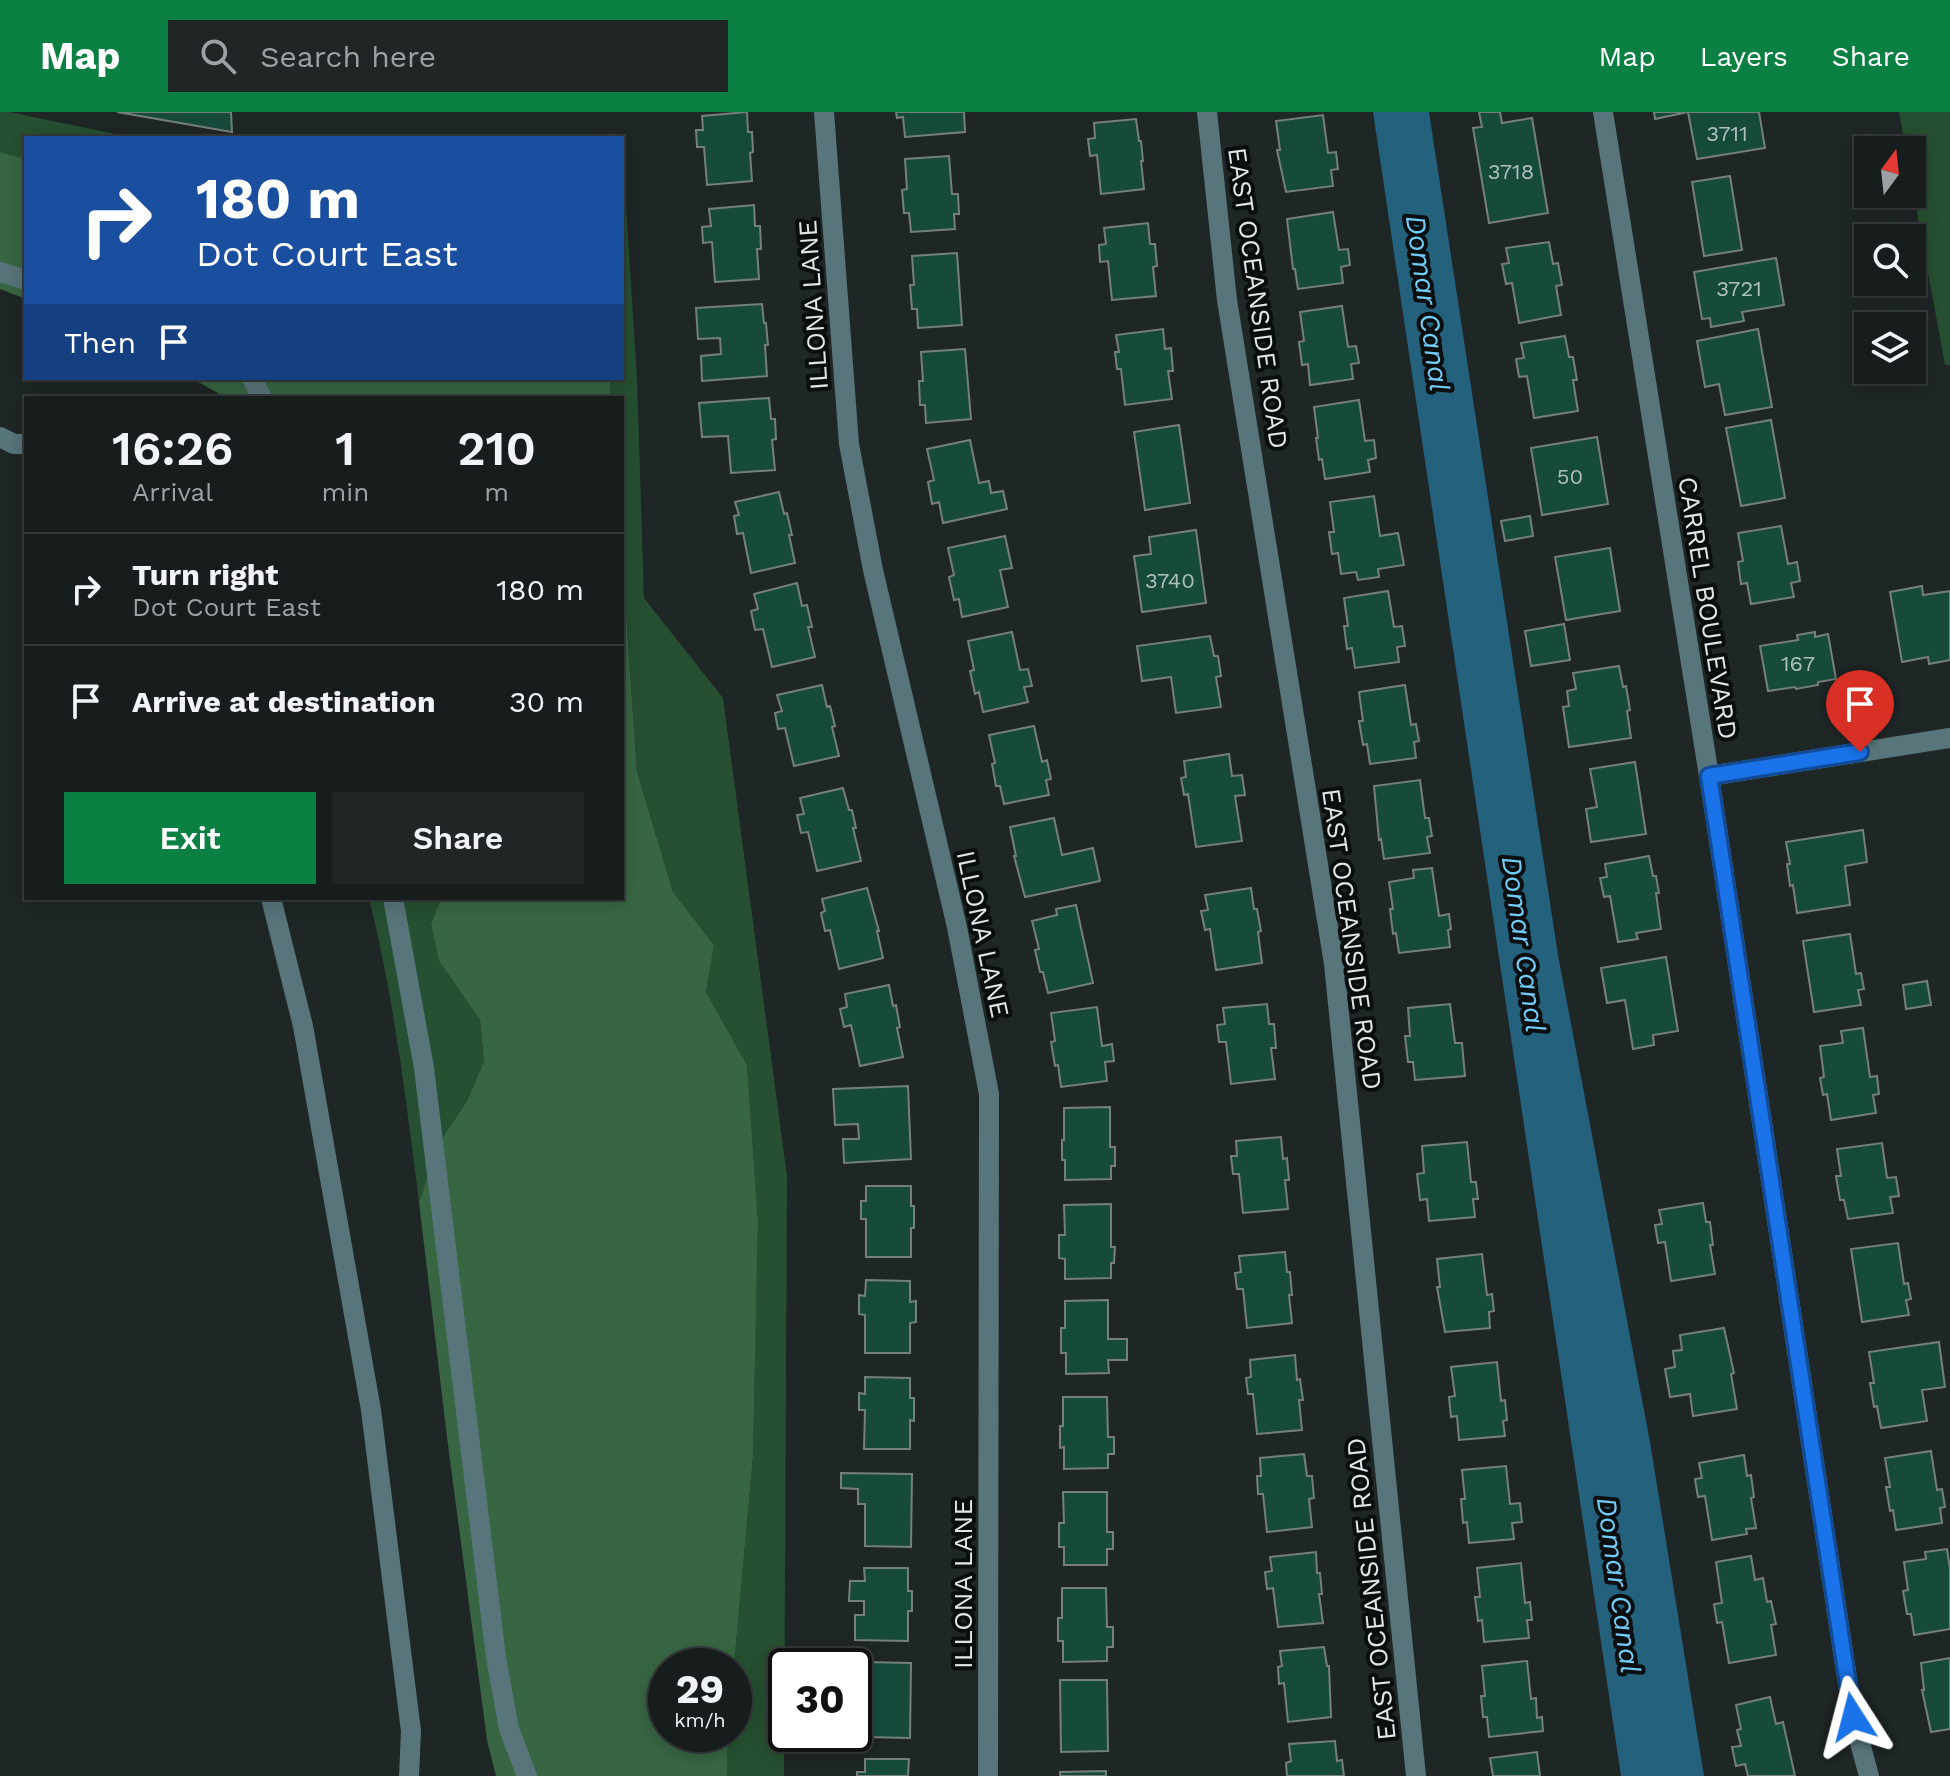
<!DOCTYPE html>
<html lang="en">
<head>
<meta charset="utf-8">
<style>
  :root { --surface:#171c1c; --page:#202525; --text:#f1f3f6; --muted:#9ea1a3; --line:#363a3b; --accent:#0b8043 }
  body { margin:0; font-family:"Work Sans",sans-serif; background:var(--page); color:var(--text); height:100vh; display:flex; flex-direction:column; font-size:30px; white-space:nowrap }
  * { box-sizing:border-box; margin:0 }
  p { font-size:26px; color:var(--muted) }
  .icon { flex:none; width:44px; height:44px; fill:none; stroke:currentColor; stroke-width:2; stroke-linecap:round; stroke-linejoin:round }
  .map { position:relative; flex:1; overflow:hidden }
  .side { position:absolute; left:24px; top:284px; width:600px; height:504px; display:flex; flex-direction:column; background:var(--surface); border-radius:0px; box-shadow:0 4px 20px #0003,0 0 0 2px var(--line) }
  .side>* { flex:none }
  .banner { position:absolute; left:24px; top:24px; width:600px; height:244px; border-radius:0px; box-shadow:0 4px 20px #0003,0 0 0 2px var(--line); background:#1a4fa0; color:#fff; overflow:hidden }
  .needle { width:52px; rotate:15deg }
  .fabs { position:absolute; left:1854px; top:24px; display:grid; gap:16px }
  .fabs a { display:grid; place-items:center; width:72px; height:72px; border-radius:0px; background:var(--surface); box-shadow:0 4px 20px #0003,0 0 0 2px var(--line); font-size:40px }
  .speed { position:absolute; left:648px; top:1536px; display:flex; gap:16px; font-size:40px; font-weight:700; text-align:center }
  .speed>* { display:grid; place-content:center; width:104px; height:104px; border-radius:50%; background:var(--surface); box-shadow:0 4px 20px #0003,0 0 0 2px var(--line); line-height:1 }
  .speed small { font-size:20px; font-weight:400 }
  .speed .limit { border:4px solid #111; border-radius:12px; background:#fff; color:#111 }
  .pin { position:absolute; display:grid; place-items:center; width:68px; height:68px; color:#fff; margin:-82px -34px; border-radius:50% 50% 50% 0; rotate:-45deg; box-shadow:0 0 8px #0007 }
  .pin .icon { rotate:45deg }
  .me { position:absolute; width:88px; margin:-44px; rotate:351deg; stroke-linejoin:round; filter:drop-shadow(0 0 6px #0008) }
  .turn { display:flex; align-items:center; gap:28px; height:168px; padding:0 40px; font-size:36px }
  .turn .icon { width:104px; height:104px; stroke-width:2.5 }
  .turn b { display:block; font-size:56px; line-height:68px }
  .then { display:flex; align-items:center; height:76px; padding:0 40px; background:#0003; gap:16px; font-size:30px }
  .eta { display:flex; justify-content:space-evenly; align-items:center; height:136px; text-align:center }
  .eta b { font-size:48px; font-weight:600; line-height:56px }
  .primary-button { display:flex; gap:16px; margin-top:auto; padding:16px 40px }
  .primary-button a { flex:1; height:92px; border-radius:0px; background:var(--accent); color:#fff; font-size:32px; font-weight:600; line-height:92px; text-align:center }
  .primary-button a+a { background:var(--page); color:var(--text) }
  ul { padding:0; list-style:none }
  li { display:flex; align-items:center; gap:24px; height:112px; padding:0 40px; border-top:2px solid var(--line) }
  li div { flex:1 }
  li b { display:block; font-size:30px }
  li em { font-style:normal }
  header { display:flex; align-items:center; gap:48px; box-sizing:border-box; height:112px; padding:0 40px; background:var(--accent); color:#fff }
  header strong { font-size:38px }
  nav { display:flex; gap:44px; margin-inline-start:auto; font-size:28px }
  .search { width:560px; height:72px; background:var(--page); display:flex; align-items:center; gap:20px; box-sizing:border-box; padding:0 28px; border-radius:0px; color:var(--muted); font-size:30px }
  .map>svg:first-child { display:block }
</style>
</head>
<body>
<header>
<strong>Map</strong>
<div class="search"><svg class="icon" aria-label="search" viewBox="0 0 24 24"><circle cx="10" cy="10" r="6"/><path d="M15 15l6 6"/></svg>Search here</div>
<nav><a>Map</a><a>Layers</a><a>Share</a></nav>
</header>
<div class="map">
<svg width="1950" height="1664" viewBox="0 0 1950 1664">
  <rect width="100%" height="100%" fill="#1f2626"/>
  <path fill="#265031" d="M0,0H9L135,26H26V47L0,40Z
    M1899,0H1950V253H1945L1912,73V38H1906Z
    M622,94H626L637,266L644,486L723,586L787,1064L784,1664H727L728,1622H734V1554L753,1345L758,1109L747,953L706,880L714,833L673,780L637,660L622,444V286H611L610,266H622Z
    M369,786H441L431,812L439,849L480,908L484,950L467,989L439,1031L419,1090C406,988 394,886 369,786Z"/>
  <path fill="#386643" d="M0,40L26,47V187L0,177Z
    M191,266H610L611,286H222L218,281Z
    M622,444L637,660L673,780L714,833L706,880L747,953L758,1109L753,1345L734,1554H666V1622H728L727,1664H496L487,1628L447,1325L419,1090L439,1031L467,989L484,950L480,908L439,849L431,812L441,786H622Z"/>
  <path fill="#24617d" d="M1373,0H1429L1558,843L1650,1330L1704,1664H1621Z"/>
  <path fill="#164b3c" stroke="#777f7c" stroke-width="2" d="M117,0H231L232,20Z
    M747,0L748,20H752L753,40L750,41L752,69L707,73L704,35H697L696,18H703L702,4Z
    M896,0H964L965,20L905,25L903,5L897,6Z
    M1479,0H1500L1502,11L1532,6L1548,101L1489,111L1473,16L1482,15Z
    M1654,0H1759L1765,36L1697,47L1688,0L1655,7Z
    M1323,3L1328,41L1336,40L1338,57L1331,58L1333,74L1286,80L1277,38H1280L1276,9Z
    M1136,7L1139,29H1141L1143,49H1141L1144,77L1101,82L1097,43L1090,44L1088,27L1095,26L1094,11Z
    M949,44L952,82H958L959,102H954L955,117L911,120L909,101H904L902,78L907,77L905,47Z
    M1730,64L1742,138L1704,144L1692,70Z
    M754,93L755,114H760L761,137H757L759,167L715,170L712,130L703,131L702,115L711,114L709,97Z
    M1333,100L1339,138L1348,137L1350,153L1341,155L1343,171L1298,177L1295,157H1293L1287,107Z
    M1148,111L1150,132H1155L1157,154L1153,155L1156,184L1112,188L1108,149L1100,150L1099,133L1106,132L1104,116Z
    M1549,130L1553,152L1558,151L1562,173L1556,174L1561,203L1519,211L1512,171L1506,172L1502,152L1509,151L1506,136Z
    M957,141L962,213L918,216L917,197H912L910,173H914L912,144Z
    M1776,146L1784,193L1742,200L1744,209L1711,215L1710,206L1702,207L1694,160Z
    M762,192L764,211H766L768,233H765L767,264L702,269L701,244L721,242L720,226L698,227L696,196Z
    M1342,194L1348,235L1356,234L1359,251L1351,252L1353,267L1310,273L1308,252L1302,253L1299,230L1304,229L1300,200Z
    M1163,217L1165,237L1171,236L1173,259H1168L1172,287L1125,293L1121,257H1117L1115,240H1119L1116,223Z
    M1758,217L1772,295L1725,303L1719,272L1705,275L1697,229Z
    M1565,224L1569,245H1573L1577,268H1573L1578,299L1534,306L1527,264L1519,265L1516,247L1524,246L1521,231Z
    M965,237L971,307L926,311L925,293H920L919,269H923L921,240Z
    M769,286L771,307H775L776,327L772,328L775,358L731,361L728,324L702,325L699,291Z
    M1359,288L1365,329L1374,328L1376,346L1368,348L1370,360L1325,367L1322,347L1319,348L1316,326H1318L1314,295Z
    M1771,308L1785,386L1741,394L1726,316Z
    M1179,313L1190,391L1145,398L1134,320Z
    M1597,325L1608,392L1542,403L1531,336Z
    M970,328L979,371L989,369L991,381L1003,379L1007,397L943,411L939,390L932,392L928,370L934,368L927,337Z
    M779,380L784,402L787,401L792,423H789L795,451L751,461L743,421L737,422L734,404L739,403L735,390Z
    M1374,384L1380,424L1398,421L1404,453L1378,457L1379,465L1358,468L1356,460L1341,462L1338,441L1332,442L1329,420H1334L1330,390Z
    M1530,404L1533,424L1505,429L1501,409Z
    M1781,414L1788,452L1797,450L1800,469L1791,471L1794,485L1751,492L1747,471L1741,472L1738,450L1743,449L1738,421Z
    M1196,418L1206,491L1142,500L1134,444L1151,442L1149,425Z
    M1005,424L1012,456L1000,458L1008,495L962,505L959,487L954,488L949,465L954,463L948,436Z
    M1610,436L1620,499L1566,508L1555,445Z
    M797,471L802,494L807,493L812,515H808L815,545L772,555L763,517L755,518L751,499L758,497L754,482Z
    M1922,474L1923,483L1950,479V548L1929,552L1928,545L1902,550L1890,480Z
    M1388,479L1394,515L1402,514L1405,534L1397,535L1399,550L1355,556L1352,536L1347,537L1344,514H1348L1344,486Z
    M1564,512L1570,548L1531,554L1525,519Z
    M1012,520L1020,558L1028,557L1032,574L1024,575L1028,590L983,600L979,580L975,582L970,559L974,558L968,529Z
    M1815,520V525L1828,522L1836,567L1818,570V573L1796,577L1795,575L1768,579L1760,534L1798,528L1797,523Z
    M1210,524L1214,544H1218L1221,564L1216,565L1221,595L1176,601L1171,565L1142,569L1137,534Z
    M1619,554L1623,575L1626,574L1630,598L1627,599L1631,626L1569,635L1563,595L1569,594L1567,579L1576,577L1573,561Z
    M822,573L827,595L830,594L835,614L832,615L839,644L794,654L785,616L778,617L775,601L782,599L777,583Z
    M1405,573L1411,613L1416,612L1419,629L1414,630L1416,646L1370,652L1367,632L1363,633L1359,609H1363L1359,580Z
    M1034,614L1042,650L1047,648L1051,667L1046,668L1049,683L1004,692L1000,674H996L992,652L995,651L989,623Z
    M1229,642L1232,664L1242,663L1245,683L1235,684L1242,729L1196,735L1188,682L1184,683L1181,666L1186,665L1184,649Z
    M1635,650L1646,722L1591,730L1586,697L1597,695L1590,657Z
    M1420,668L1425,706H1429L1432,724L1427,725L1430,741L1384,747L1381,727L1379,728L1374,674Z
    M843,676L849,698H852L856,716H853L861,749L817,759L808,720L801,721L797,703L804,702L800,686Z
    M1054,706L1062,743L1093,736L1100,769L1025,785L1014,744H1016L1010,715Z
    M1863,718L1867,750L1845,754L1850,793L1797,801L1793,773L1790,774L1787,752H1790L1786,730Z
    M1649,744L1653,764H1656L1659,781H1656L1661,817L1636,821L1638,827L1618,830L1610,784L1604,785L1600,766L1607,765L1605,752Z
    M1432,756L1439,804L1449,802L1451,817L1448,818L1450,835L1399,841L1396,821L1393,822L1390,797H1393L1389,770L1414,766L1413,758Z
    M867,776L879,819H877L883,846L839,857L830,818L825,819L821,801L825,799L822,787Z
    M1251,776L1254,797H1257L1261,819L1258,820L1262,851L1216,858L1210,817L1205,818L1201,799L1208,798L1205,783Z
    M1076,793L1093,871L1048,881L1043,860H1040L1035,838L1039,837L1032,809L1057,803L1056,797Z
    M1850,822L1856,862L1861,861L1864,877L1858,878L1861,893L1814,900L1803,829Z
    M1666,845L1678,919L1653,923L1654,933L1633,937L1625,888L1607,891L1601,856Z
    M1927,869L1931,893L1906,897L1903,873Z
    M889,873L893,894L896,893L900,915L897,916L903,945L860,954L851,913L844,915L840,897L847,895L845,882Z
    M1267,892L1269,912H1274L1276,936H1271L1275,967L1231,972L1226,930H1219L1217,913L1225,912L1223,896Z
    M1450,892L1455,931H1462L1465,964L1415,968L1413,950H1408L1405,924H1410L1408,896Z
    M1097,895L1102,934L1112,932L1114,949L1105,950L1107,969L1061,975L1058,953L1055,954L1051,930L1055,929L1051,901Z
    M1863,916L1870,965L1877,964L1879,982L1873,983L1876,1001L1831,1008L1827,982L1823,983L1820,966L1824,965L1820,934L1843,931L1841,919Z
    M908,974L911,1047L844,1051L843,1027H859L858,1012L835,1013L833,977Z
    M1110,995V1035H1115V1054H1111V1067L1065,1068V1048H1062V1028H1064V996Z
    M1281,1025L1283,1047L1287,1046L1289,1068H1285L1288,1097L1243,1101L1239,1062H1233L1231,1044H1237L1236,1029Z
    M1467,1030L1471,1070H1476L1478,1087H1473L1475,1105L1429,1109L1427,1087L1420,1088L1417,1062L1424,1061L1422,1034Z
    M1882,1031L1887,1066L1896,1065L1899,1084L1890,1085L1893,1101L1848,1107L1844,1088H1840L1836,1064H1841L1837,1037Z
    M866,1074H911V1094H914V1116H911V1145H866V1107H861V1089H866Z
    M1703,1091L1706,1110H1710L1713,1133H1710L1715,1162L1671,1169L1665,1130L1658,1131L1655,1113L1662,1112L1659,1098Z
    M1111,1092V1135H1115L1114,1151H1111V1166L1065,1167V1147L1059,1146V1123H1065L1064,1093Z
    M1898,1131L1904,1172L1908,1171L1911,1187L1906,1188L1909,1203L1862,1210L1851,1137Z
    M1285,1140L1287,1160H1290L1292,1183H1289L1292,1211L1247,1216L1243,1177H1237L1235,1161L1241,1160L1239,1144Z
    M1482,1142L1487,1183L1492,1182L1494,1199L1489,1200L1490,1216L1445,1220L1437,1175H1440L1437,1147Z
    M866,1168L910,1169V1190L916,1189V1210L910,1211V1241H865V1203L859,1202V1183L865,1184Z
    M1108,1188V1227H1127V1248H1108L1109,1261L1066,1262V1241H1061V1216H1065V1189Z
    M1724,1216L1734,1261L1731,1262L1737,1297L1693,1304L1690,1282L1670,1285L1665,1257L1675,1255L1673,1239L1682,1238L1680,1223Z
    M1939,1230L1945,1275L1922,1278L1927,1309L1881,1316L1877,1294L1874,1295L1870,1271H1874L1869,1240Z
    M1295,1243L1297,1268L1300,1267L1303,1288H1299L1302,1318L1257,1322L1253,1282H1248L1246,1266L1251,1265L1250,1248Z
    M1497,1250L1501,1289L1505,1288L1507,1308L1503,1309L1505,1324L1459,1328L1457,1304L1451,1305L1449,1285L1455,1284L1451,1255Z
    M865,1265L910,1266V1286H914V1309L910,1308V1337H864L865,1298H859V1281L865,1282Z
    M1063,1285H1107L1108,1325H1114V1342H1108V1356L1064,1357V1335L1060,1336V1314H1063Z
    M1931,1339L1937,1378L1942,1377L1945,1395L1940,1396L1942,1411L1896,1418L1893,1398L1890,1399L1886,1375H1890L1885,1346Z
    M1304,1342L1307,1364H1312L1314,1386L1309,1387L1312,1415L1267,1420L1263,1382H1258L1257,1364H1261L1260,1346Z
    M1744,1343L1747,1364L1751,1363L1754,1385L1751,1386L1756,1416L1746,1417L1747,1422L1712,1428L1705,1384L1698,1385L1695,1367L1702,1366L1699,1351Z
    M1506,1354L1510,1392L1520,1391L1522,1410L1512,1411L1514,1427L1469,1431L1467,1410L1463,1411L1461,1387H1465L1462,1358Z
    M841,1361L912,1362L911,1435L865,1434V1392H858V1377L841,1376Z
    M1063,1380H1107V1420H1113V1437H1107V1453H1064V1435H1059V1411H1064Z
    M1947,1437L1950,1457V1517L1914,1523L1911,1502H1907L1903,1479L1908,1478L1904,1450L1926,1447L1925,1440Z
    M1316,1440L1317,1461H1320L1322,1482H1319L1323,1511L1278,1515L1273,1476L1267,1477L1265,1460L1272,1459L1270,1445Z
    M1751,1444L1755,1468L1763,1466L1767,1490L1771,1489L1776,1512L1771,1513L1776,1543L1729,1551L1722,1510L1717,1511L1714,1492L1722,1491L1716,1450Z
    M1521,1451L1525,1491L1530,1490L1532,1508H1527L1529,1526L1484,1530L1482,1508L1478,1509L1475,1485H1480L1477,1456Z
    M864,1456H908V1479H912V1499H908V1529L855,1528V1503H864V1489H849L850,1469H865Z
    M1062,1476H1106L1107,1515H1113V1535H1107V1549L1063,1550V1529H1058V1506H1062Z
    M1324,1535L1327,1554H1329L1331,1605L1288,1610L1284,1571L1279,1572L1278,1555L1282,1554L1280,1539Z
    M1950,1546V1617L1931,1620L1922,1578H1924L1921,1551Z
    M1527,1549L1531,1587L1536,1586L1537,1606L1542,1605L1543,1619L1489,1625L1487,1605H1483L1481,1584H1485L1482,1554Z
    M866,1550L911,1551L910,1626L865,1625L866,1585H854V1564H866Z
    M1060,1568H1107L1108,1639L1061,1640Z
    M1770,1585L1776,1612L1783,1610L1795,1664H1748L1745,1652L1736,1654L1732,1635L1741,1634L1737,1618L1741,1617L1736,1593Z
    M1335,1629L1337,1649L1342,1648L1344,1664H1287L1286,1651L1291,1649L1289,1632Z
    M1537,1640L1540,1664H1493L1490,1646Z
    M865,1647H909L908,1664H857V1660H865Z
    M1106,1659V1664H1060V1660Z"/>
  <g fill="none" stroke-linecap="round" stroke-linejoin="round">
    <path stroke="#58757b" stroke-width="20" d="M824,0L849,332L873,458L957,815L989,982L988,1664
      M1207,0L1227,188L1334,852L1416,1664
      M1603,0L1709,664L1853,1605L1869,1664
      M0,160L26,168
      M252,266L262,286
      M0,325L14,332H26
      M1709,664L1950,626
      M271,786L303,914L371,1298L411,1619L409,1664
      M393,786L424,956L496,1545L509,1617L527,1664"/>
  </g>
  <g fill="none" stroke-linecap="round" stroke-linejoin="round">
    <defs>
      <path id="route" d="M1853,1605L1709,664L1860,640"/>
    </defs>
    <use href="#route" stroke="#114b97" stroke-width="20"/>
    <use href="#route" stroke="#1a73e8" stroke-width="14"/>
  </g>
  <g text-anchor="middle" stroke-width="8" stroke-linejoin="round" paint-order="stroke">
    <g font-size="22" fill="#aebfbc">
      <text x="1727" y="29">3711</text>
      <text x="1511" y="67">3718</text>
      <text x="1739" y="184">3721</text>
      <text x="1570" y="372">50</text>
      <text x="1170" y="476">3740</text>
      <text x="1798" y="559">167</text>
    </g>
    <g font-size="26" fill="#e1e6e6" stroke="#0b0e0e">
      <text transform="translate(1258 186) rotate(82)" y="9">EAST OCEANSIDE ROAD</text>
      <text transform="translate(813 193) rotate(-94)" y="9">ILLONA LANE</text>
      <text transform="translate(1708 496) rotate(81)" y="9">CARREL BOULEVARD</text>
      <text transform="translate(983 822) rotate(78)" y="9">ILLONA LANE</text>
      <text transform="translate(1352 827) rotate(82)" y="9">EAST OCEANSIDE ROAD</text>
      <text transform="translate(963 1472) rotate(-90)" y="9">ILLONA LANE</text>
      <text transform="translate(1371 1477) rotate(-96)" y="9">EAST OCEANSIDE ROAD</text>
    </g>
    <g font-size="28" font-style="italic" fill="#72ccf8" stroke="#0b0e0e">
      <text transform="translate(1428 191) rotate(82)" y="10">Domar Canal</text>
      <text transform="translate(1524 832) rotate(82)" y="10">Domar Canal</text>
      <text transform="translate(1619 1473) rotate(82)" y="10">Domar Canal</text>
    </g>
  </g>
</svg>
<div class="fabs">
<a><svg class="needle" viewBox="-14 -14 28 28"><path d="M0-13l5 13h-10z" fill="#e53935"/><path d="M0 13l5-13h-10z" fill="#9ea1a3"/></svg></a>
<a><svg class="icon" aria-label="search" viewBox="0 0 24 24"><circle cx="10" cy="10" r="6"/><path d="M15 15l6 6"/></svg></a>
<a><svg class="icon" aria-label="layers" viewBox="0 0 24 24"><path d="M12 4l9 5-9 5-9-5zM3 14l9 5 9-5"/></svg></a>
</div>
<div class="speed"><div>29<small>km/h</small></div><div class="limit">30</div></div>
<div class="pin" style="left:1860px;top:640px;background:#d93025"><svg class="icon" aria-label="arrive" viewBox="0 0 24 24"><path d="M6 21V4h12l-3 4 3 4H6"/></svg></div>
<svg class="me" style="left:1853px;top:1605px" viewBox="-20 -20 40 40"><path d="M0-17L14 15 0 8-14 15z" fill="#1a73e8" stroke="#fff" stroke-width="4"/></svg>
<div class="banner">
<div class="turn"><svg class="icon" aria-label="right" viewBox="0 0 24 24"><path d="M7 20v-9h11M14 6l5 5-5 5"/></svg><div><b>180 m</b>Dot Court East</div></div>
<div class="then">Then<svg class="icon" aria-label="arrive" viewBox="0 0 24 24"><path d="M6 21V4h12l-3 4 3 4H6"/></svg></div>
</div>
<section class="side">
<div class="eta">
<div><b>16:26</b><p>Arrival</p></div>
<div><b>1</b><p>min</p></div>
<div><b>210</b><p>m</p></div>
</div>
<ul>
<li><svg class="icon" aria-label="right" viewBox="0 0 24 24"><path d="M7 20v-9h11M14 6l5 5-5 5"/></svg><div><b>Turn right</b><p>Dot Court East</p></div><em>180 m</em></li>
<li><svg class="icon" aria-label="arrive" viewBox="0 0 24 24"><path d="M6 21V4h12l-3 4 3 4H6"/></svg><div><b>Arrive at destination</b></div><em>30 m</em></li>
</ul>
<div class="primary-button"><a>Exit</a><a>Share</a></div>
</section>
</div>
</body>
</html>
